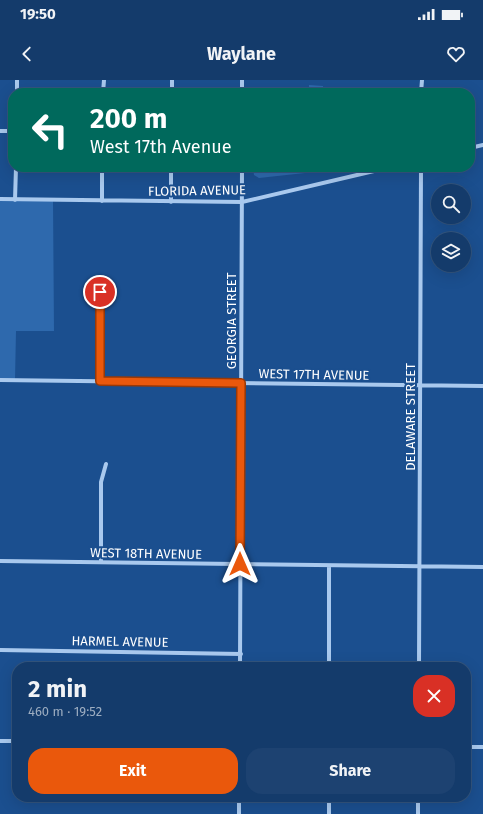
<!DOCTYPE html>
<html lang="en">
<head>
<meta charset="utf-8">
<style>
  :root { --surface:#143b6b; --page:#1d4271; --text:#f1f3f6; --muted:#9dadc1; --line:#33557e; --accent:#ea580c }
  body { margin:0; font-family:"Fira Sans",sans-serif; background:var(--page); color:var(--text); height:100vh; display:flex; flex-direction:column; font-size:15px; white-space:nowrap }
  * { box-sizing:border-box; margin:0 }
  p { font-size:13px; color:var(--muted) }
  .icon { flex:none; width:22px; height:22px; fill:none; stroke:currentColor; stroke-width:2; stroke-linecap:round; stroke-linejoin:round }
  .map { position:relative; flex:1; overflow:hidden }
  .sheet { position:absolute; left:12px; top:582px; width:459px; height:140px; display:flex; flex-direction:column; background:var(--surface); border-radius:16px; box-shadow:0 4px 16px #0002,0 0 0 1px var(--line) }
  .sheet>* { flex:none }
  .top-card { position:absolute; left:8px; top:8px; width:467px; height:84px; border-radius:16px; box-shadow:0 4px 16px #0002,0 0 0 1px var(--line); background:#00695c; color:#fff; overflow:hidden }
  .controls { position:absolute; left:431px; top:104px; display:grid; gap:8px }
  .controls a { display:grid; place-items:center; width:40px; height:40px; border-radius:50%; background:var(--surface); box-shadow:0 4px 16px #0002,0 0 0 1px var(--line); font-size:20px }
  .pin { position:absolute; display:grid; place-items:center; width:34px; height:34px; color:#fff; margin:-17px; border:2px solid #fff; border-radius:50%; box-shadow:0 1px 4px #0007 }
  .me { position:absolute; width:44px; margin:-22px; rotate:0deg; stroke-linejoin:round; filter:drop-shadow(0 0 3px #0008) }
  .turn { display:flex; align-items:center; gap:14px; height:84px; padding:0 16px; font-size:18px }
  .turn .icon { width:52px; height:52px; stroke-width:2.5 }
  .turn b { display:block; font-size:28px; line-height:34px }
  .round { display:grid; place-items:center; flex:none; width:42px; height:42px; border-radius:16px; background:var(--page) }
  .summary { display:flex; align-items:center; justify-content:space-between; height:68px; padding:0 16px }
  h1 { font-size:24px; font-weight:700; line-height:30px }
  .primary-button { display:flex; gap:8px; margin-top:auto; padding:8px 16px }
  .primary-button a { flex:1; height:46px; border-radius:16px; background:var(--accent); color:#fff; font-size:16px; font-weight:700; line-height:46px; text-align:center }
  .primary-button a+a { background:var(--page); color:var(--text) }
  .status { display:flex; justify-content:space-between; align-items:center; height:28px; padding:0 20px; background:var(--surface); direction:ltr }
  .status svg { height:11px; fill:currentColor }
  header { display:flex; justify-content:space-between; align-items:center; height:52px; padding:0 16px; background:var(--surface); font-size:18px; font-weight:700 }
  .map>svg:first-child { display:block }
</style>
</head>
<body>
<div class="status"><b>19:50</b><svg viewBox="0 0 49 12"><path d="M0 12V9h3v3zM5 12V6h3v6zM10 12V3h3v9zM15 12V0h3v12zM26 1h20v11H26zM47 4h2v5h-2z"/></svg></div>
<header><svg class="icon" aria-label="back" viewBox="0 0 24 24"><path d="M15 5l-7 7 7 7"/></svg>Waylane<svg class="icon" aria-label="heart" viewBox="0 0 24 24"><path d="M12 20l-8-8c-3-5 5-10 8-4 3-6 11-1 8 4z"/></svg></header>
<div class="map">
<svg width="483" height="734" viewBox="0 0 483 734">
  <rect width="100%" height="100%" fill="#1b4f8f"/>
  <path fill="#2e69ad" d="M309,5L323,6V13H309Z
    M253,87H305V93L259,98L254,95Z
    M0,120H53L54,251H16L15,300H0Z"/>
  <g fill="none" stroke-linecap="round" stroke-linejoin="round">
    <path stroke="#a9c9ee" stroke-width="4" d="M17,13V0
      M103,13L104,0
      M172,13V0
      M242,13V0
      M421,13L422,0
      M0,51H13
      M470,68L483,65
      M0,119L242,122L391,87
      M15,120L16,87
      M102,121V87
      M171,122V87
      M0,300L483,306
      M100,301L101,212
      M0,481L483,487
      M101,482V402L106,384
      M0,570L241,574
      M240,587L242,87
      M329,587V486
      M419,587L421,87
      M0,661H17
      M466,667H483
      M239,717V734
      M329,734V717
      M418,734V717"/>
  </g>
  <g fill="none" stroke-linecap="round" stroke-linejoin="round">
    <defs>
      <path id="route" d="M100,212V301L241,303L240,484"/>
    </defs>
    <use href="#route" stroke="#983908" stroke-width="10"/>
    <use href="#route" stroke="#ea580c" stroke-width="7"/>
  </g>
  <g text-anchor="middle" stroke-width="4" stroke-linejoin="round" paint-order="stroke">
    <g font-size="13" fill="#fff" stroke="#1b4f8f">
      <text transform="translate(197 110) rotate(-1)" y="5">FLORIDA AVENUE</text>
      <text transform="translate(231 241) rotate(-90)" y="5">GEORGIA STREET</text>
      <text transform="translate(314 294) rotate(1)" y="5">WEST 17TH AVENUE</text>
      <text transform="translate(410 337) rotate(-90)" y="5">DELAWARE STREET</text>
      <text transform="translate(146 473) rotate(1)" y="5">WEST 18TH AVENUE</text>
      <text transform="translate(120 561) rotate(1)" y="5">HARMEL AVENUE</text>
    </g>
  </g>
</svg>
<div class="controls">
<a><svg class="icon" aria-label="search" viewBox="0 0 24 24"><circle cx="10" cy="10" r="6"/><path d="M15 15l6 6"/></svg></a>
<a><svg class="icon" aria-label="layers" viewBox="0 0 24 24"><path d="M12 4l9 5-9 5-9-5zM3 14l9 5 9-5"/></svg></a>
</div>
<div class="pin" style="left:100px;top:212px;background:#d93025"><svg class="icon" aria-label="arrive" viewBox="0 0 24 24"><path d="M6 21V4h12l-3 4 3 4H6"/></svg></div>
<svg class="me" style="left:240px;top:484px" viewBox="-20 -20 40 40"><path d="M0-17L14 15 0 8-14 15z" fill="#ea580c" stroke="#fff" stroke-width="4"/></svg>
<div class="top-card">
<div class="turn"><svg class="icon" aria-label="left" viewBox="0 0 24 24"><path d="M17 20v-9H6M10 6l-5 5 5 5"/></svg><div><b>200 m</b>West 17th Avenue</div></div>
</div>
<section class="sheet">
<div class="summary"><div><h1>2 min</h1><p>460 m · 19:52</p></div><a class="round" style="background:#d93025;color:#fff"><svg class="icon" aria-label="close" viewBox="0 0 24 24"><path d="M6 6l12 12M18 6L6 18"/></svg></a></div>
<div class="primary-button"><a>Exit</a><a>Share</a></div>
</section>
</div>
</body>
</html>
